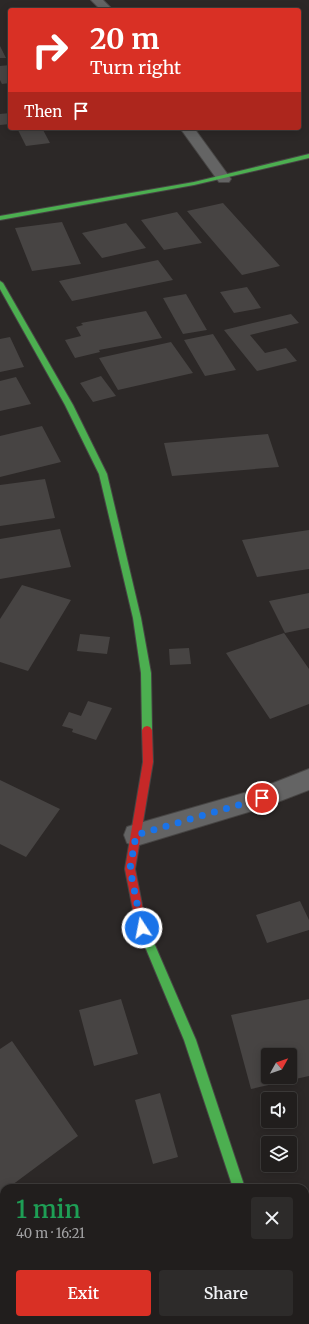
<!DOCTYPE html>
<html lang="en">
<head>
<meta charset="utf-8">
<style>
  :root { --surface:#211e1d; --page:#2d2b2a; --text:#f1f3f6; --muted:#a2a2a4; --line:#3e3c3b; --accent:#d93025 }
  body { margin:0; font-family:Merriweather,serif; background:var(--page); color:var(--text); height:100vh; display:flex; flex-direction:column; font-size:15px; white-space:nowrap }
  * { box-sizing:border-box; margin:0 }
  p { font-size:13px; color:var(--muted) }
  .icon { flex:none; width:22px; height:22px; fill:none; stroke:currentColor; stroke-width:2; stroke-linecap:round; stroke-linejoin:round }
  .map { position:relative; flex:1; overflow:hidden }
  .panel { position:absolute; left:0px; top:1184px; width:309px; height:140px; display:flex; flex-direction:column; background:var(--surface); border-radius:12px 12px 0 0; box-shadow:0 2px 10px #0003,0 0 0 1px var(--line) }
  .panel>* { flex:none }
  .top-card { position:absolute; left:8px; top:8px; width:293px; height:122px; border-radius:4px; box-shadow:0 2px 10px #0003,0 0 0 1px var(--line); background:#d93025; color:#fff; overflow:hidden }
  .needle { width:26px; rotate:50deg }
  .buttons { position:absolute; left:261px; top:1048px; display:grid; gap:8px }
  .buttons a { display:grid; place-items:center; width:36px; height:36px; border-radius:4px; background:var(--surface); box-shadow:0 2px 10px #0003,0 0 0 1px var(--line); font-size:20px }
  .pin { position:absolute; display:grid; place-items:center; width:34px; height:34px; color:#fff; margin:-17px; border:2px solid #fff; border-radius:50%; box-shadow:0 1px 4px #0007 }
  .me { position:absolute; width:44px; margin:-22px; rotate:349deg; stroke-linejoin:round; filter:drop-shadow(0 0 3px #0008) }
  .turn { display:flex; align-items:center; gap:14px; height:84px; padding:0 16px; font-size:18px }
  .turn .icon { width:52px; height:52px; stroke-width:2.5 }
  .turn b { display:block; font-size:28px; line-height:34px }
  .then { display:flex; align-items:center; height:38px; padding:0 16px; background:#0003; gap:8px; font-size:15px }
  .round { display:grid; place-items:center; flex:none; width:42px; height:42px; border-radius:4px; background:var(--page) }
  .head { display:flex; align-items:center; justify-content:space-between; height:68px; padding:0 16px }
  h1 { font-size:24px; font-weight:600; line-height:30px; color:#1e9e55 }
  .action { display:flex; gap:8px; margin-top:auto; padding:8px 16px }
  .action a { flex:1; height:46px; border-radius:4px; background:var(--accent); color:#fff; font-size:16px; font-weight:600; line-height:46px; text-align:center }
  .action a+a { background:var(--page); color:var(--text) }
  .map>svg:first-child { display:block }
</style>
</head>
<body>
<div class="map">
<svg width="309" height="1324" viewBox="0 0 309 1324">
  <rect width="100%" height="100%" fill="#2c2827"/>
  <path fill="#474443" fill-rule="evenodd" d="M0,46L6,58H0Z
    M10,65V83L2,84L0,80V66Z
    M10,113V124L0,125V114Z
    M17,128H42L50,143L26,146Z
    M223,203L280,266L242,275L187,211Z
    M177,212L202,243L164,250L141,220Z
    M62,222L81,264L32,271L15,228Z
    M126,223L146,248L102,258L82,233Z
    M158,260L173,280L72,301L59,281Z
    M247,287L261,308L234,313L220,292Z
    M186,294L207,330L183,334L163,298Z
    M146,311L162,338L99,350L100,352L75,358L65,340L81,336L76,327L83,325L81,323Z
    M291,314L299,323L250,335L265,353L286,348L297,361L257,371L224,330Z
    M213,334L236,370L205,376L184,340Z
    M10,337L24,367L0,372V339Z
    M171,342L193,373L118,390L99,358Z
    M101,376L116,396L93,402L80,383Z
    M16,377L31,404L0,411V381Z
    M42,426L61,462L0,477V436Z
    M268,434L279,467L172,476L164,443Z
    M45,479L55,518L0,526V485Z
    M60,529L71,567L0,579V539Z
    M309,530V569L257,577L242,540Z
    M22,585L71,600L28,671L0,662V619Z
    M309,593V628L285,633L269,601Z
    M284,633L309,669V704L270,719L226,653Z
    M80,634L110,637L107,654L77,651Z
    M189,648L191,664L170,665L169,649Z
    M88,701L112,708L96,740L72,732L73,729L62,726L69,712L81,716Z
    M0,780L60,809L26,857L0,844Z
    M300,901L309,920V930L267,943L256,915Z
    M121,999L138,1054L94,1066L79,1010Z
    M309,999V1076L251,1089L231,1015ZM268,1055H290V1077H268Z
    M12,1041L78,1136L8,1188H4V1191L0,1194V1049Z
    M160,1093L178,1157L153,1164L135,1100Z
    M126,1320H150L153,1324H120Z"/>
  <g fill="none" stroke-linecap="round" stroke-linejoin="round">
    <defs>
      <path id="street" d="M91,0H103L113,10H101Z
        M180,128H194L231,179L229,182H219Z
        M309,769V790L262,808L136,846L127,843L124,835L127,827L136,824L258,789Z
        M266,1320H298L299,1324H267Z"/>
      <path id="fast" d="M309,154V158L194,185L0,220V216L194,182Z
        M0,281L3,283L73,405L107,474L141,618L151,673L152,730L150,733H144L142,730L141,673L133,618L99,474L65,405L0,289Z
        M141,920L145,922L196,1040L245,1188H233L184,1040L136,925L137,922Z"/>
      <path id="jam" d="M147,726L150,727L152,730L153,762L135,869L146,925L145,928L141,930L137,928L136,925L125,869L143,762L142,730L144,727Z"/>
    </defs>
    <use href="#street" stroke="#474544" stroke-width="2"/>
    <use href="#fast" stroke="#474544" stroke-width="2"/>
    <use href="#jam" stroke="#474544" stroke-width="2"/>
    <use href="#street" fill="#646464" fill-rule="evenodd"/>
    <use href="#fast" fill="#4caf50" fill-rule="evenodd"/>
    <use href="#jam" fill="#c62828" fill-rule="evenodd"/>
  </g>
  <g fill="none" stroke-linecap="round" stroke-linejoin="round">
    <path stroke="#1a73e8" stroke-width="7" stroke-dasharray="0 12.6" d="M142,928L130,869L136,835L262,798"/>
  </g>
</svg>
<div class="buttons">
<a><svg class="needle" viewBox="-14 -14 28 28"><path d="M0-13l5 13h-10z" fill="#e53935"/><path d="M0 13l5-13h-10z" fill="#a2a2a4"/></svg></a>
<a><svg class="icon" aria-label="sound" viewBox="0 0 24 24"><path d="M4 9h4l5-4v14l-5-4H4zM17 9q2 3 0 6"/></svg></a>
<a><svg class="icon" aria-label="layers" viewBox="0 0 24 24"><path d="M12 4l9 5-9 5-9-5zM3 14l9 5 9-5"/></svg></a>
</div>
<div class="pin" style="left:262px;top:798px;background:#d93025"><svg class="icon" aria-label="arrive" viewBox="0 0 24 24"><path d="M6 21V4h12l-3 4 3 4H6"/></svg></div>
<svg class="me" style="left:142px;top:928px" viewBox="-20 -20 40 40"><circle r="17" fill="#1a73e8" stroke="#fff" stroke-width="3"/><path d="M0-11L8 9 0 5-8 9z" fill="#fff"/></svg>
<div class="top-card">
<div class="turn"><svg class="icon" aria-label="right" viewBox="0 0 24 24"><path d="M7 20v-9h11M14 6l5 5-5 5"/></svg><div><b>20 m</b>Turn right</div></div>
<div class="then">Then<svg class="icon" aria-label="arrive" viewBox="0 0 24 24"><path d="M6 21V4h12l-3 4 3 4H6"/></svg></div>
</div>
<section class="panel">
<div class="head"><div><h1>1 min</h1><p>40 m · 16:21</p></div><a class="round"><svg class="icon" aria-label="close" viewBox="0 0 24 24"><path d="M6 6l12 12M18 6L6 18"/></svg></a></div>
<div class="action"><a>Exit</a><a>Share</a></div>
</section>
</div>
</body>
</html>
